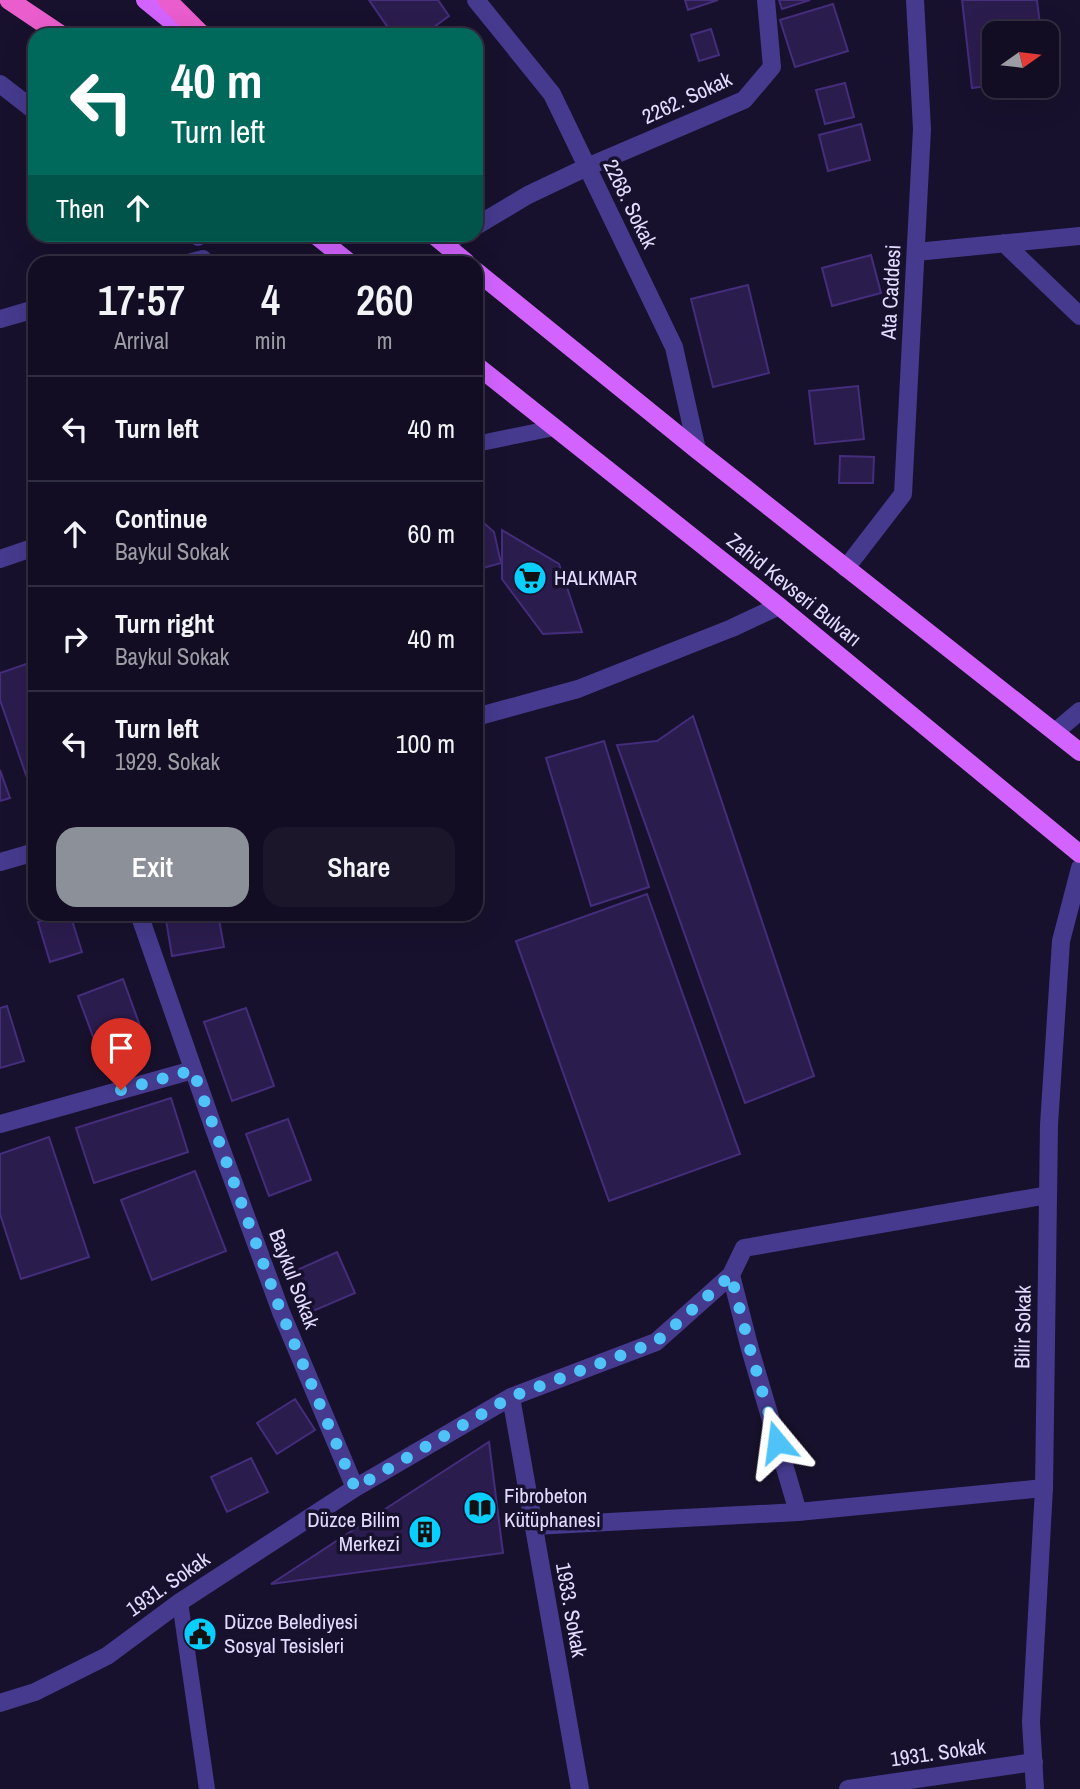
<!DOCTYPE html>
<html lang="en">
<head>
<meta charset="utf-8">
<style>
  :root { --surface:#120d22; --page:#1b162a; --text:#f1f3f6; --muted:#9c9ca5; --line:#312d40; --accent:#8c9099 }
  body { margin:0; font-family:"Archivo Narrow",sans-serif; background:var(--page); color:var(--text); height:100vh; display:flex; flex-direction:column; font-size:26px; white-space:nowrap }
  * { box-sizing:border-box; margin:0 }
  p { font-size:23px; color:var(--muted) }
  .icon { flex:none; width:38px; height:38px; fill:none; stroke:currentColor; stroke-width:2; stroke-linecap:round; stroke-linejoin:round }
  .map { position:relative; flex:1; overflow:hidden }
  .panel { position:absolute; left:28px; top:256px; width:455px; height:665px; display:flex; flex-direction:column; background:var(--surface); border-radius:21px; box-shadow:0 7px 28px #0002,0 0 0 2px var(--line) }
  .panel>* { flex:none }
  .guide { position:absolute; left:28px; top:28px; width:455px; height:214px; border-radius:21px; box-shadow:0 7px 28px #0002,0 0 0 2px var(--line); background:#00695c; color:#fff; overflow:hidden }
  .needle { width:46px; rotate:76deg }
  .tools { position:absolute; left:982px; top:21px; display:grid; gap:14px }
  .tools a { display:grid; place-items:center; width:77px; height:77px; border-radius:14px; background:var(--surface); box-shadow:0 7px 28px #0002,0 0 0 2px var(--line); font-size:35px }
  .pin { position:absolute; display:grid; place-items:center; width:60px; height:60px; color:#fff; margin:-72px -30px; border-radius:50% 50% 50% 0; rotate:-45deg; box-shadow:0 0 7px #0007 }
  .pin .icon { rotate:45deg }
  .me { position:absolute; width:77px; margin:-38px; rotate:344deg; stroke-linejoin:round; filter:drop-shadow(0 0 5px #0008) }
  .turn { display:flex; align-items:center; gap:24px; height:147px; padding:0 28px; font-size:32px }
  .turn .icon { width:91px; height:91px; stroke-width:2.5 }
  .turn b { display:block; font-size:49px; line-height:60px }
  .then { display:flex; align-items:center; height:66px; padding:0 28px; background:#0003; gap:14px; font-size:26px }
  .eta { display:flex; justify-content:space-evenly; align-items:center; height:119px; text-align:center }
  .eta b { font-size:42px; font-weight:600; line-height:49px }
  .cta { display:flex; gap:14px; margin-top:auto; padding:14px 28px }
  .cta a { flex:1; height:80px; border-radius:21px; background:var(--accent); color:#fff; font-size:28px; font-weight:600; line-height:80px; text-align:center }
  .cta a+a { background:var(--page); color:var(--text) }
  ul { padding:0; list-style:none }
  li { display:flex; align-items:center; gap:21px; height:105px; padding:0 28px; border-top:2px solid var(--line) }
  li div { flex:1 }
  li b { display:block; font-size:26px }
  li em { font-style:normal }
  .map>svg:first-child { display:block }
</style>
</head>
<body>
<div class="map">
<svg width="1080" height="1789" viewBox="0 0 1080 1789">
  <rect width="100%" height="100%" fill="#18112d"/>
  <path fill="#2b1c4e" stroke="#442d7b" stroke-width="2" d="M369,0H438L449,16L423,35H393Z
    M685,0H718L688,10Z
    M779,0H810L782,9Z
    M962,0H1037L1041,33H994V85L972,88Z
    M833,4L848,51L795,67L780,20Z
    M711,29L719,55L699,61L691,35Z
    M845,83L854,117L825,124L816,90Z
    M861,124L870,160L828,171L819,135Z
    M871,255L881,293L832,306L822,268Z
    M748,285L769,373L713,387L691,299Z
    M858,386L864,439L815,444L809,391Z
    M840,456L874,457L873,483H839Z
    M476,516L494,532L501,563L476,570Z
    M502,530L559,564L582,632L543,634L502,579Z
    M35,661V797L34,798L0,700V673Z
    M693,716L814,1076L745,1103L617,745L657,741Z
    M604,741L649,887L591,906L546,758Z
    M0,770L10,798L0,801Z
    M647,894L740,1154L609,1201L516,941Z
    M66,914H70L82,952L50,962L38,922Z
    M165,914H218L224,947L172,956Z
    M123,979L140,1026L95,1042L78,996Z
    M7,1006L24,1061L0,1068V1008Z
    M246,1008L274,1086L232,1101L204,1022Z
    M171,1098L188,1152L94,1183L76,1128Z
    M288,1119L311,1180L269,1196L246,1134Z
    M49,1137L89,1257L21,1279L0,1214V1154Z
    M195,1171L226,1251L152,1280L121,1200Z
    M337,1252L355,1293L313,1311L295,1271Z
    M295,1399L315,1430L277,1454L257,1423Z
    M489,1442L503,1553L271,1584L382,1511Z
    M251,1458L268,1492L227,1512L211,1477Z"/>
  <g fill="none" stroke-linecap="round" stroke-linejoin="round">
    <path stroke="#453a8d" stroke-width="16" d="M476,444L554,428
      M180,1602L207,1789"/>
    <path stroke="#453a8d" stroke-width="18" d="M476,0L552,94L674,347L697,450
      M0,84L35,111
      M476,226L528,195L587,167L744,100L772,67L766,0
      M195,234L198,237
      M1004,243L1080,316
      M444,244L461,234
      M916,252L1080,236
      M192,262L203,259
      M0,319L35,309
      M0,559L35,547
      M1055,732L1080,711
      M139,914L213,1126L281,1312L355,1488L511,1397L656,1342L731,1275
      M0,1124L193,1070
      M511,1397L580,1789
      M798,1512L750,1349L731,1275L744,1248L1048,1195
      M533,1526L798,1512L1044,1488
      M0,1703L35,1692L107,1656L180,1602L355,1488
      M848,1789L1034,1762"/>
    <path stroke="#453a8d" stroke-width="18" d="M846,568L903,494L922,129L915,0
      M476,717L578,689L732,628L779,606
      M0,862L35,852
      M1035,1789L1031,1722L1044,1488L1049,1125L1061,941L1080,868"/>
    <path stroke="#d363ff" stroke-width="18" d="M145,0L188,35
      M314,234L349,262
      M432,234L466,262
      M476,271L697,450L1080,752
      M476,365L779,606L1080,854"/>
    <path stroke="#e95dcc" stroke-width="19" d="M9,0L61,35
      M167,0L202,35"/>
  </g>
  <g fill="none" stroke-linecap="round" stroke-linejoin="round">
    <path stroke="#4fc3f7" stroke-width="12" stroke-dasharray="0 21.6" d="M121,1090L193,1070L281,1312L355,1488L511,1397L656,1342L731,1275L750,1349L777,1442"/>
  </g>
  <defs>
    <symbol id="supermarket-disc" viewBox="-11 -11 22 22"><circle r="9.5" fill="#08cfff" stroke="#18112d"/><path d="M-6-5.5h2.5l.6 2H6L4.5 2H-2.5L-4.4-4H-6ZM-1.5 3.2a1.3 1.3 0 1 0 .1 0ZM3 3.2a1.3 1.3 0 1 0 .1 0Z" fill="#111"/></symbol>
    <symbol id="library-disc" viewBox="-11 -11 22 22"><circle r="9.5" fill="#08cfff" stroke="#18112d"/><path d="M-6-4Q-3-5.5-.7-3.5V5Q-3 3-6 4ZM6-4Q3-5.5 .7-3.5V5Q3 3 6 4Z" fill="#111"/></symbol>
    <symbol id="building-disc" viewBox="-11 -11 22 22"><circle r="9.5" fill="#08cfff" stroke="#18112d"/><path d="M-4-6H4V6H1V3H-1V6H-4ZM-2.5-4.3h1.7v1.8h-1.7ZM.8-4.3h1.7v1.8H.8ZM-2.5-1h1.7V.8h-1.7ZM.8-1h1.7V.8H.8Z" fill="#111"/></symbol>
    <symbol id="civic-disc" viewBox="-11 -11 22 22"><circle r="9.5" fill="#08cfff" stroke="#18112d"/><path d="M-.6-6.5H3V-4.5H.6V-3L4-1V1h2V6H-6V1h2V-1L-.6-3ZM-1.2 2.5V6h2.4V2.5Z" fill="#111"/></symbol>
  </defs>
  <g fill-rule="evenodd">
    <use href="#supermarket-disc" x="511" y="559" width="38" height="38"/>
    <use href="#library-disc" x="461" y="1489" width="38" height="38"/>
    <use href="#building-disc" x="406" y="1513" width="38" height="38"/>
    <use href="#civic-disc" x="181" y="1615" width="38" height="38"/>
  </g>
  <g text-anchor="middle" stroke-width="7" stroke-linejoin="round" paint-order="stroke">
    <g font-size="21" fill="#e3dcff" stroke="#18112d">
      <text transform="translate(687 98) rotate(-25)" y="7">2262. Sokak</text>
      <text transform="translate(630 204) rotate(64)" y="7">2268. Sokak</text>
      <text transform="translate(891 292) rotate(-87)" y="7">Ata Caddesi</text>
      <text transform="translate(794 590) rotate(39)" y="7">Zahid Kevseri Bulvarı</text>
      <text transform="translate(294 1279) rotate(69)" y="7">Baykul Sokak</text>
      <text transform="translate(1023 1327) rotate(-89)" y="7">Bilir Sokak</text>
      <text transform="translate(168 1584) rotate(-35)" y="7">1931. Sokak</text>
      <text transform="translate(571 1610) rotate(80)" y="7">1933. Sokak</text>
      <text transform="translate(938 1753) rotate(-8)" y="7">1931. Sokak</text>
    </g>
    <g font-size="21" fill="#e3dcff" stroke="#18112d" text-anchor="start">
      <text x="554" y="585">HALKMAR</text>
      <text x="504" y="1503">Fibrobeton<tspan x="504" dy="24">Kütüphanesi</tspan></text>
      <text x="400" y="1527" text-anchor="end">Düzce Bilim<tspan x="400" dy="24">Merkezi</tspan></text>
      <text x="224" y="1629">Düzce Belediyesi<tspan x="224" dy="24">Sosyal Tesisleri</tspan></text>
    </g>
  </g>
</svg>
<div class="tools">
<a><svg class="needle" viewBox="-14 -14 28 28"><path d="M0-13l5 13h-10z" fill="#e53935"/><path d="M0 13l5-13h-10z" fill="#9c9ca5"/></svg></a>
</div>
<div class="pin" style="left:121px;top:1090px;background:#d93025"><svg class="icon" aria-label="arrive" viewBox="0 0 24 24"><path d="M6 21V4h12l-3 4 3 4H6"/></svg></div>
<svg class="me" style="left:777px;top:1442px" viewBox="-20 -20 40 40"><path d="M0-17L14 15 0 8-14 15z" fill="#4fc3f7" stroke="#fff" stroke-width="4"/></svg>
<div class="guide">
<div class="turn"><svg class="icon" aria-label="left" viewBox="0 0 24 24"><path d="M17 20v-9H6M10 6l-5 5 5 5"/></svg><div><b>40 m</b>Turn left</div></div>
<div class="then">Then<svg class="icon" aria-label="ahead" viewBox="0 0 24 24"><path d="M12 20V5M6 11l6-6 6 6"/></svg></div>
</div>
<section class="panel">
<div class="eta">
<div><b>17:57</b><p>Arrival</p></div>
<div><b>4</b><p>min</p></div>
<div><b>260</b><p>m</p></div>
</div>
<ul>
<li><svg class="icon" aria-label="left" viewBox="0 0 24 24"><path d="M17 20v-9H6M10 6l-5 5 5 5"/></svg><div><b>Turn left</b></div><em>40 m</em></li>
<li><svg class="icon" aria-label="ahead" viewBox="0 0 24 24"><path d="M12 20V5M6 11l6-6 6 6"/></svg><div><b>Continue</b><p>Baykul Sokak</p></div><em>60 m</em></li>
<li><svg class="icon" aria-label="right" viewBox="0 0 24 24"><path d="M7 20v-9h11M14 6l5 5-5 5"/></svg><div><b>Turn right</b><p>Baykul Sokak</p></div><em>40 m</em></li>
<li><svg class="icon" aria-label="left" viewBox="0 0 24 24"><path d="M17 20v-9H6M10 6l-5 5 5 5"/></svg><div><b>Turn left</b><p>1929. Sokak</p></div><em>100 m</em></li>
</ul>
<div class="cta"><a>Exit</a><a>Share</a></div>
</section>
</div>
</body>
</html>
